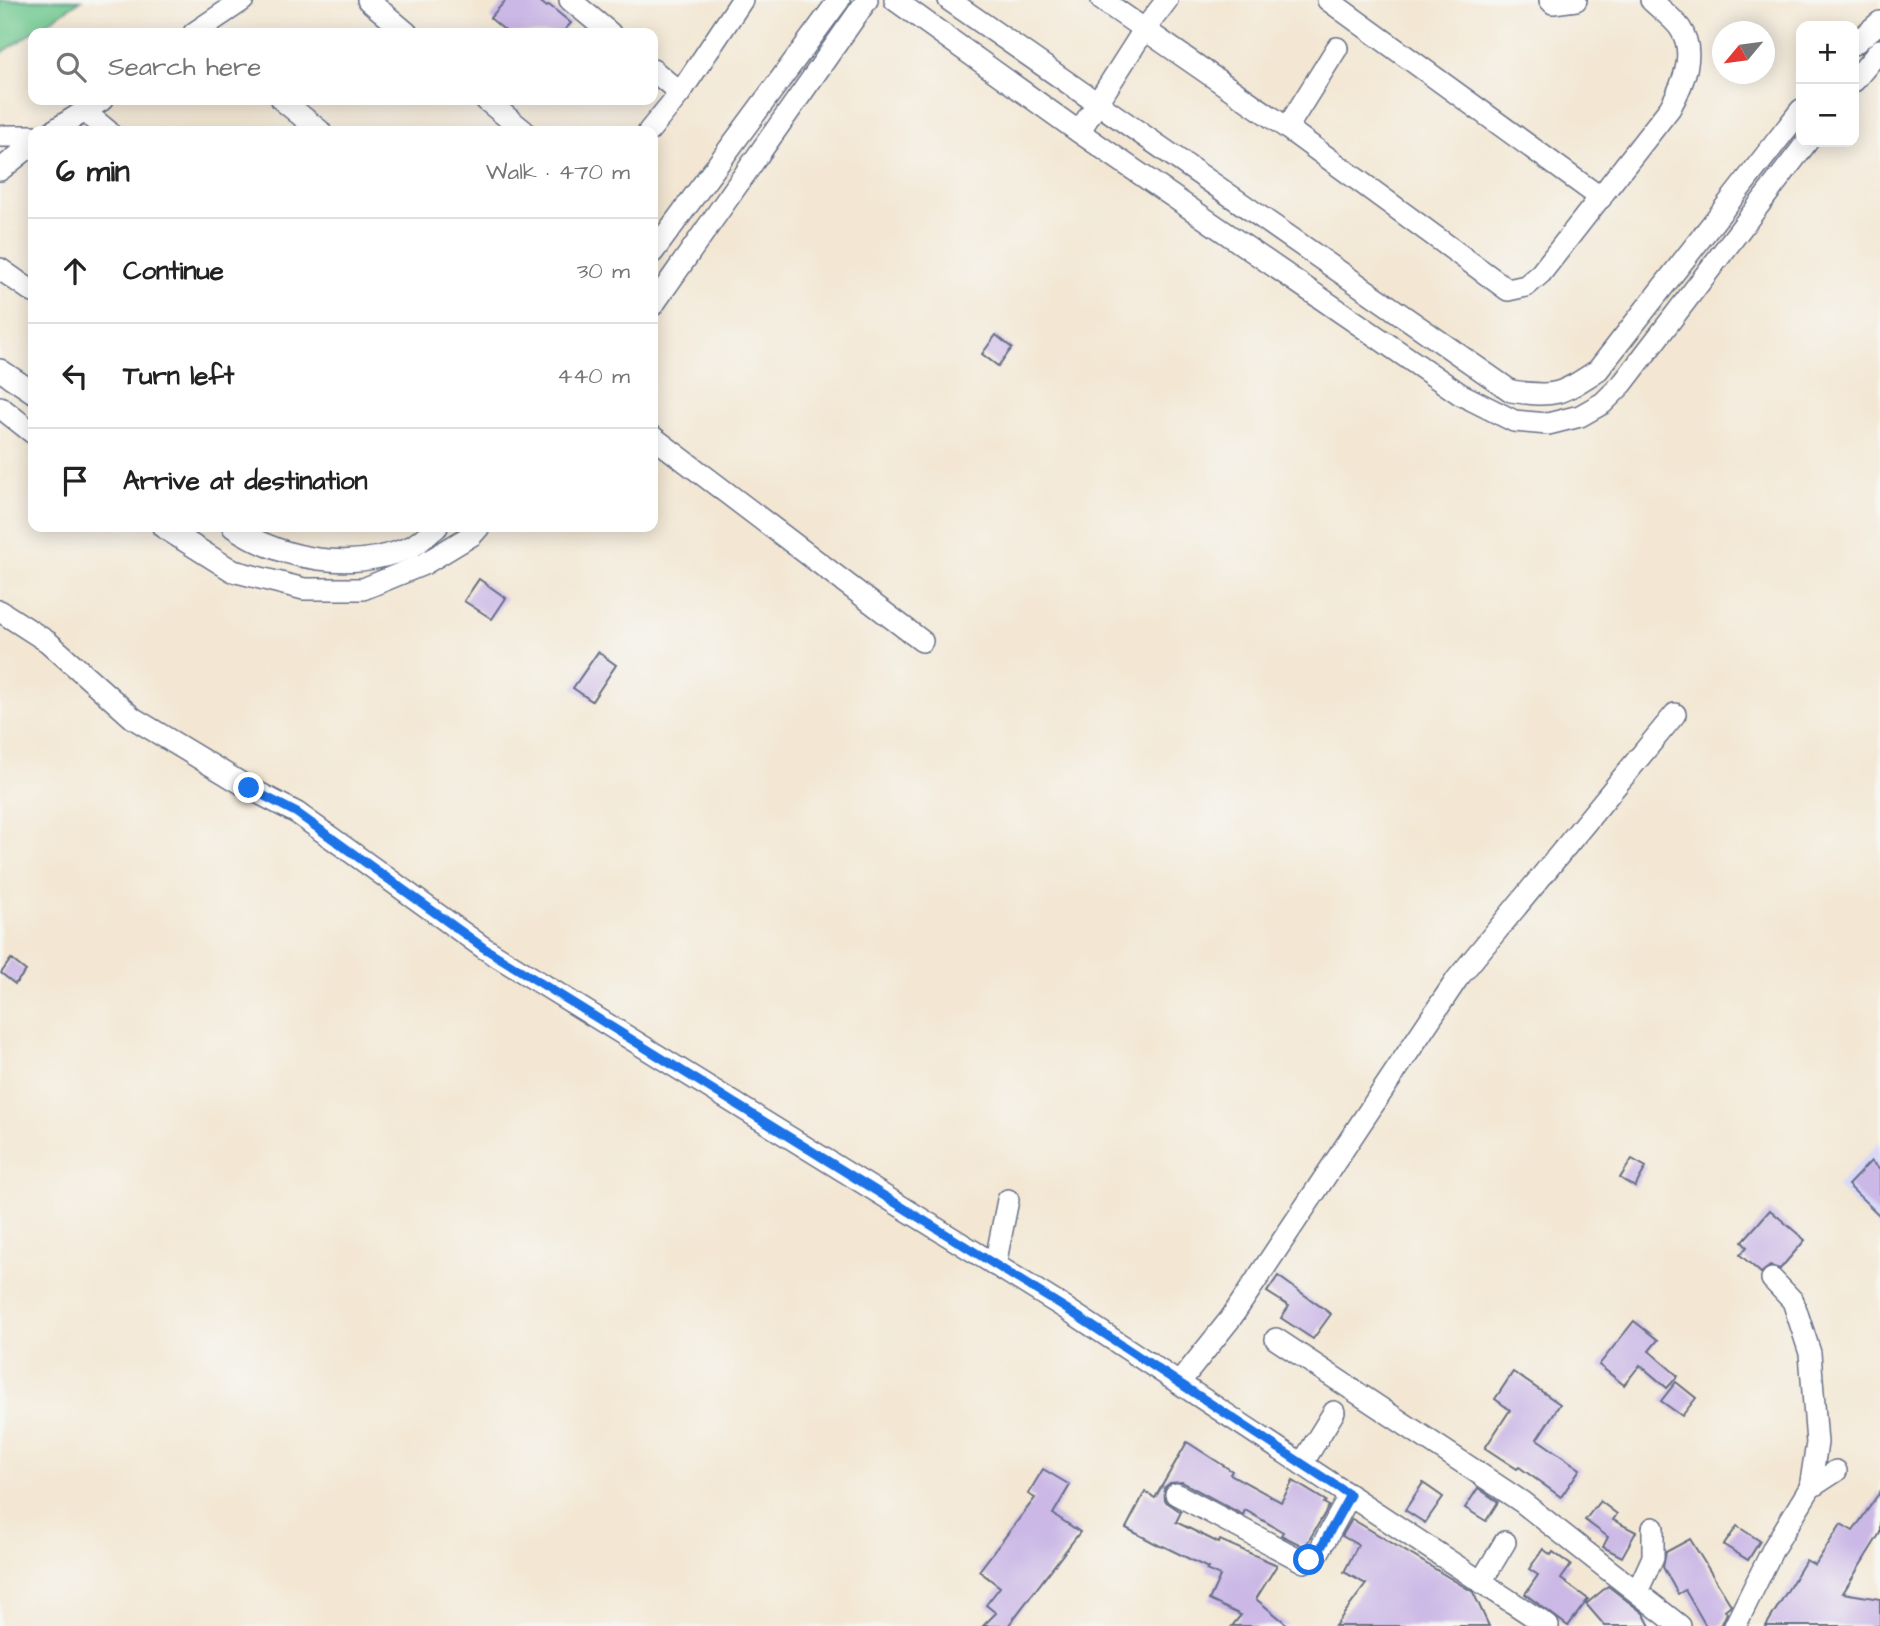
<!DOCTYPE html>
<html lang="en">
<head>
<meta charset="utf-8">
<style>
	:root { --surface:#fff; --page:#f6f6f6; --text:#222; --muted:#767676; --line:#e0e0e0 }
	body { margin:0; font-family:"Architects Daughter",sans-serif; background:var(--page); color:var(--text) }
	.controls { position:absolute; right:21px; top:21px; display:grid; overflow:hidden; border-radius:14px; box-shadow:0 4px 18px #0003 }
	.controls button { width:63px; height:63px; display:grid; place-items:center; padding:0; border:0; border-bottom:2px solid var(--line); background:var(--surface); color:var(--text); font:35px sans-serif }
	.compass { position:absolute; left:1712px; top:21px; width:63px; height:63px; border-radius:50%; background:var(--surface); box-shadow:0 4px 18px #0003; rotate:241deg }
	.stop { position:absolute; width:21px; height:21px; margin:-16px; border:5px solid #1a73e8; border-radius:50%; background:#fff }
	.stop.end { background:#1a73e8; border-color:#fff; box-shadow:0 2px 7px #0008 }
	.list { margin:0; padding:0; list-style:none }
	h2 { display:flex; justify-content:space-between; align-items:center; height:91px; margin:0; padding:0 28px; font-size:30px }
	h2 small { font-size:23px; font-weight:400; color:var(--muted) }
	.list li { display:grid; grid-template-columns:46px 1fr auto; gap:21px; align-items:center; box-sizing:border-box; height:105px; padding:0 28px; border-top:2px solid var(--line) }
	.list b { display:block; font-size:26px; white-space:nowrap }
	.list em { font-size:23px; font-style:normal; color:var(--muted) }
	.icon { flex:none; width:38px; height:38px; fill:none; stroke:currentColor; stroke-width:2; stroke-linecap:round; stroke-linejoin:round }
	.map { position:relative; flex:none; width:1880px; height:1626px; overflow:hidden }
	.search { position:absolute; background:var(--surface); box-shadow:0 4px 18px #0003; left:28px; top:28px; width:630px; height:77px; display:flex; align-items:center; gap:18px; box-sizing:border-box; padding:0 24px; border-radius:14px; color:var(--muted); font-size:26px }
	.panel { position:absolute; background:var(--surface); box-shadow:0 4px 18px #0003; left:28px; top:126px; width:630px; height:406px; border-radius:14px }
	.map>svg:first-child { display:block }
</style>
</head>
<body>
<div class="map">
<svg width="1880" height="1626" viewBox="0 0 1880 1626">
	<rect width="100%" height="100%" fill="#f6f6f2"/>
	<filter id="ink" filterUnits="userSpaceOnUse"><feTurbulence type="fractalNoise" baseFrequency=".0143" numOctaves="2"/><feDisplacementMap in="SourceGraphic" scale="14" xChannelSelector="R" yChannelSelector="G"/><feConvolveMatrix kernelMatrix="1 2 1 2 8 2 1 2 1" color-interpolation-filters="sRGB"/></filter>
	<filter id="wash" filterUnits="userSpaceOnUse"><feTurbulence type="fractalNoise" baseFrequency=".00686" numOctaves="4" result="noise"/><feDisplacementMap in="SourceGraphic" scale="28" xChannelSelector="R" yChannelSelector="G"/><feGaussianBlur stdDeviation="1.57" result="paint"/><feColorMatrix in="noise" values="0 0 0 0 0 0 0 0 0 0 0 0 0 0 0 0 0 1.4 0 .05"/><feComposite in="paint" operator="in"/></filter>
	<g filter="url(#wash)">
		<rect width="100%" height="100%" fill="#f3e7d3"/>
		<!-- built -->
		<polygon fill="#d7d7f8" points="1880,1142 1880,1229 1836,1186"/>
		<!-- green -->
		<polygon fill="#6ec88f" stroke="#447c76" stroke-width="2" points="0,0 81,0 0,54"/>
		<g id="blocks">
			<!-- building -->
			<g fill="#cbb8e6">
				<polygon points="506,0 538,0 547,7 549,5 571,23 562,33 508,33 490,18"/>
				<polygon points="996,335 1012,348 998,366 982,354"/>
				<polygon points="479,579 506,598 492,619 464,601"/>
				<polygon points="598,652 616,665 592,701 573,688"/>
				<polygon points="11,959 26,971 15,984 1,973"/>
				<polygon points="1632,1159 1646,1167 1635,1187 1620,1178"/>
				<polygon points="1871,1161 1880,1170 1880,1216 1848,1185"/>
				<polygon points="1770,1210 1805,1240 1780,1269 1770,1266 1761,1273 1740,1255 1747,1247 1742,1242"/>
				<polygon points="1278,1276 1331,1314 1313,1339 1281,1318 1289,1306 1267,1292"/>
				<polygon points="1634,1321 1658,1340 1649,1351 1678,1376 1667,1388 1640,1365 1624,1385 1599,1365"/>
				<polygon points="1513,1372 1560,1404 1537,1439 1580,1469 1561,1497 1519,1467 1517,1469 1485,1448 1510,1410 1495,1399"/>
				<polygon points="1676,1382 1696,1398 1682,1416 1661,1401"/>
				<polygon points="1187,1442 1232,1471 1230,1474 1281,1502 1293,1481 1326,1501 1324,1503 1329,1506 1305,1547 1281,1535 1283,1532 1245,1510 1243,1515 1182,1482 1170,1483 1164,1488 1165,1501 1181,1512 1176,1522 1219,1543 1220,1540 1277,1565 1256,1599 1289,1626 1232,1626 1241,1615 1209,1600 1220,1576 1206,1570 1208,1568 1163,1546 1162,1547 1126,1528 1145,1492 1155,1498"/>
				<polygon points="1043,1469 1070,1485 1053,1514 1080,1532 1008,1626 983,1626 996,1613 986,1605 1000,1587 979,1571 1035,1498 1028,1494"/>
				<polygon points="1423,1483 1443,1497 1425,1523 1405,1510"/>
				<polygon points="1478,1488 1498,1502 1486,1521 1465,1508"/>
				<polygon points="1880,1492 1880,1533 1843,1593 1880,1599 1880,1626 1766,1626 1806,1560 1815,1565 1841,1524 1853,1531"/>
				<polygon points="1600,1501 1617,1514 1613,1520 1636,1532 1622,1557 1603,1547 1608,1537 1585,1520"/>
				<polygon points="1352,1519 1473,1592 1489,1626 1335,1626 1366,1584 1344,1572 1358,1545 1342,1536"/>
				<polygon points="1737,1526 1760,1541 1748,1560 1724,1545"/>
				<polygon points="1690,1539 1731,1605 1725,1610 1727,1613 1722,1624 1718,1626 1706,1626 1685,1590 1678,1594 1663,1567 1666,1552"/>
				<polygon points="1543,1549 1551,1555 1553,1552 1571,1565 1561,1579 1588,1599 1568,1626 1525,1594 1538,1575 1529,1569"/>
				<polygon points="1608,1586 1643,1613 1650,1626 1605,1626 1586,1604"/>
			</g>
		</g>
	</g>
	<g filter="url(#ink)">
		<use href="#blocks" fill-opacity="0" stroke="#676f87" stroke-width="2"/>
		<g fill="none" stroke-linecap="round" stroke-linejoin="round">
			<!-- minor casing -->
			<g stroke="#676f87" stroke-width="24">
				<g id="minor">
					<polyline points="368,0 407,33"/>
					<polyline points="570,0 610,33"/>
					<polyline points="895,0 1079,132 1460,394 1514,421 1548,424 1580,416 1603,403 1623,383 1807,142"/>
					<path d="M949,0l562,391c45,7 50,3 87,-21l203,-260"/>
					<path d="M1102,0l185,128 221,162 18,-4 15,-13 129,-165c13,-24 27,-55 10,-80 -7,-10 -20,-19 -29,-28"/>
					<polyline points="1328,0 1601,198"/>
					<polyline points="1550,0 1553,3 1576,0"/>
					<polyline points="194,33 243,0"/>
					<polyline points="1854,44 1880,22"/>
					<polyline points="653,70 680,93"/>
					<polyline points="1854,81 1880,50"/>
					<polyline points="282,100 320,131"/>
					<polyline points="486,100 524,131"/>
					<polyline points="85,112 108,131"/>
					<polyline points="1287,128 1337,48"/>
					<polyline points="53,131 102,100"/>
					<polyline points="649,131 680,93 742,0"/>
					<polyline points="1079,132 1144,30 1167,0"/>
					<polyline points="0,136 33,136"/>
					<polyline points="0,170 33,144"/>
					<polyline points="653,252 839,0"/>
					<polyline points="0,269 33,292"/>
					<polyline points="653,305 867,0"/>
					<polyline points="0,370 33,392"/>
					<polyline points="0,407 33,433"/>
					<polyline points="653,437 922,641"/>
					<polyline points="163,527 233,571 304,589 363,589 424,564 472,535 479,527"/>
					<path d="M233,527c51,34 120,45 178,20 9,-5 18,-14 26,-20"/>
					<polyline points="0,611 48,642 133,718 249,788 297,813 484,948 1065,1308 1548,1626"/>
					<polyline points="995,1265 1008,1200"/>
					<polyline points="1772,1279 1793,1301 1810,1353 1817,1443 1810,1488"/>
					<polyline points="1276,1339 1522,1502 1680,1626"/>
					<polyline points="1179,1383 1231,1318 1457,979 1675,714"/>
					<polyline points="1302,1464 1334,1412"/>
					<polyline points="1176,1494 1304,1562 1313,1558 1318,1553 1350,1495"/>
					<polyline points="1481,1582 1505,1542"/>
					<polyline points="1637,1592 1653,1557 1653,1528"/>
					<polyline points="1735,1626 1774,1547 1810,1488 1836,1471"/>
				</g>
			</g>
			<!-- minor -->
			<use href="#minor" stroke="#fff" stroke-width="21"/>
		</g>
	</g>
	<g fill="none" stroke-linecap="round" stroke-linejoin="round" filter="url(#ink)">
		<!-- route -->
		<polyline stroke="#1a73e8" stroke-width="9" points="249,788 297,813 484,948 1065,1308 1350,1495 1318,1553 1309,1560"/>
	</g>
</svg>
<div class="controls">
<button>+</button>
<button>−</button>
</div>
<svg class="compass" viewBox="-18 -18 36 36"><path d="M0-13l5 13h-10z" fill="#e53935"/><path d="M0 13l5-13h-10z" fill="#767676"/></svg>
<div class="stop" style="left:1309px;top:1560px"></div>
<div class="stop end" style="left:249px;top:788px"></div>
<div class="search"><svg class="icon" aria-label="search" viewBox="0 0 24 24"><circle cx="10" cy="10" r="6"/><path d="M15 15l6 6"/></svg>Search here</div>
<section class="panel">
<h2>6 min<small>Walk · 470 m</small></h2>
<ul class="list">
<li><svg class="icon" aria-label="ahead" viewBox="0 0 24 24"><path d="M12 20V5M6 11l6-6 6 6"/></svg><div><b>Continue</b></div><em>30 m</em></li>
<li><svg class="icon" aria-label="left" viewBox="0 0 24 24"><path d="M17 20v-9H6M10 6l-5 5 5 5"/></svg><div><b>Turn left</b></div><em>440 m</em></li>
<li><svg class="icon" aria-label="arrive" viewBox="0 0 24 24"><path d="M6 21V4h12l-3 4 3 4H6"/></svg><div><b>Arrive at destination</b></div></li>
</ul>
</section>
</div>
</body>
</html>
